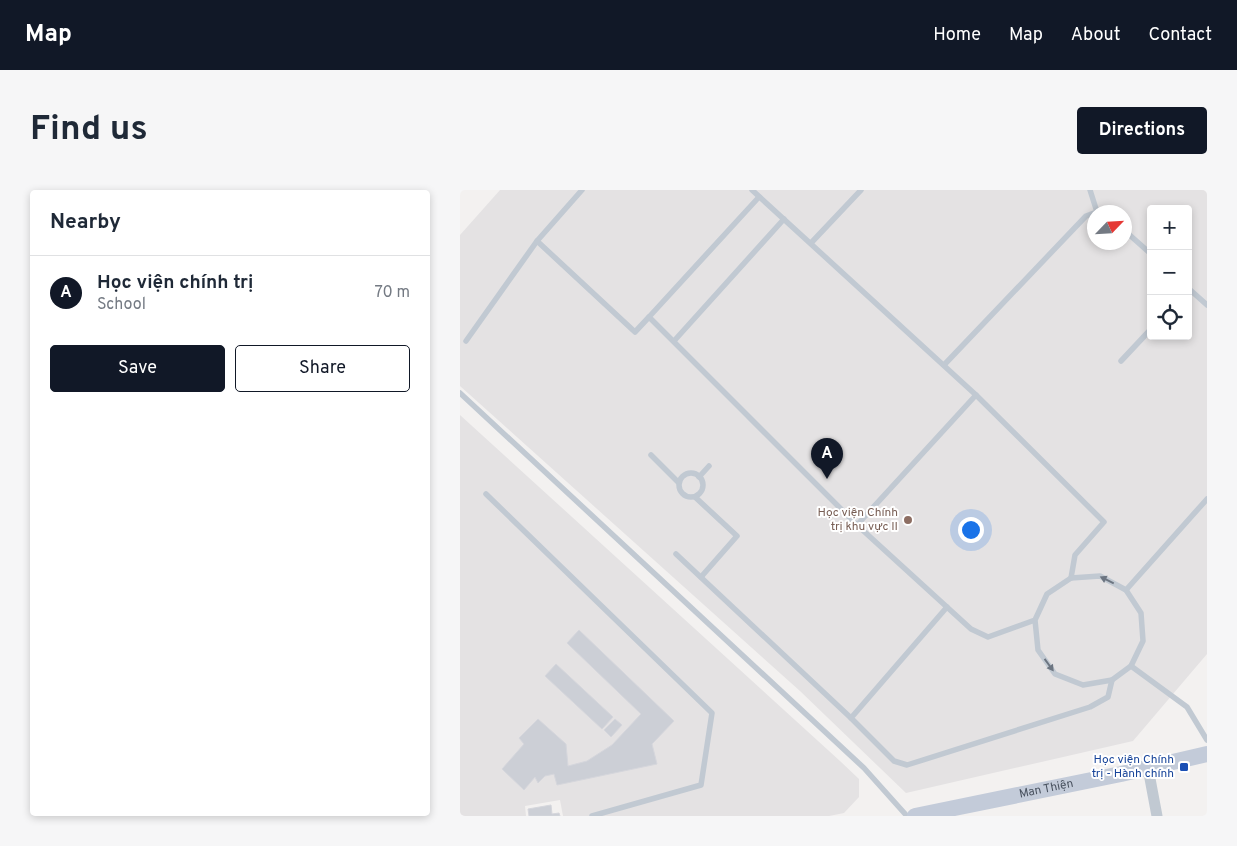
<!DOCTYPE html>
<html lang="en">
<head>
<meta charset="utf-8">
<style>
	:root { --surface:#fff; --page:#f6f6f7; --text:#1f2937; --muted:#747a83; --line:#e0e1e3; --accent:#111827 }
	body { margin:0; font-family:Overpass,sans-serif; background:var(--page); color:var(--text) }
	.controls { position:absolute; right:15px; top:15px; display:grid; overflow:hidden; border-radius:5px; box-shadow:0 2px 8px #0003 }
	.controls button { width:45px; height:45px; display:grid; place-items:center; padding:0; border:0; border-bottom:1px solid var(--line); background:var(--surface); color:var(--text); font:25px sans-serif }
	.compass { position:absolute; left:627px; top:15px; width:45px; height:45px; border-radius:50%; background:var(--surface); box-shadow:0 2px 8px #0003; rotate:65deg }
	.you { position:absolute; left:510px; top:339px; width:18px; height:18px; margin:-12px; border:4px solid #fff; border-radius:50%; background:#1a73e8; box-shadow:0 0 0 8px #1a73e833 }
	.badge { display:grid; place-items:center; width:32px; height:32px; border-radius:50%; background:var(--accent); color:#fff; font-size:16px; font-weight:700 }
	.pin { position:absolute; translate:-50% -41px; filter:drop-shadow(0 1px 2px #0008) }
	.pin::after { content:''; position:absolute; top:26px; width:18px; height:15px; background:inherit; clip-path:polygon(0 0,100% 0,50% 100%) }
	.list { margin:0; padding:0; list-style:none }
	h2 { display:flex; justify-content:space-between; align-items:center; height:65px; margin:0; padding:0 20px; font-size:21px }
	h2 small { font-size:16px; font-weight:400; color:var(--muted) }
	.list li { display:grid; grid-template-columns:32px 1fr auto; gap:15px; align-items:center; box-sizing:border-box; height:75px; padding:0 20px; border-top:1px solid var(--line) }
	.list b { display:block; font-size:19px; white-space:nowrap }
	.list p { margin:0; font-size:16px; white-space:nowrap; color:var(--muted) }
	.list em { font-size:16px; font-style:normal; color:var(--muted) }
	.actions { display:flex; gap:10px; padding:15px 20px }
	.actions a { flex:1; padding:11px 0; border:1px solid var(--accent); border-radius:5px; text-align:center; font-size:18px; color:var(--accent) }
	.actions .main { background:var(--accent); color:#fff }
	.icon { flex:none; width:28px; height:28px; fill:none; stroke:currentColor; stroke-width:2; stroke-linecap:round; stroke-linejoin:round }
	.map { position:relative; flex:none; width:747px; height:626px; overflow:hidden; border-radius:5px }
	header { display:flex; align-items:center; gap:30px; box-sizing:border-box; height:70px; padding:0 25px; background:var(--accent); color:#fff }
	header strong { font-size:24px }
	nav { display:flex; gap:28px; margin-inline-start:auto; font-size:18px }
	.intro { display:flex; align-items:center; justify-content:space-between; box-sizing:border-box; height:120px; padding:0 30px }
	h1 { margin:0; font-size:35px }
	.button { padding:12px 22px; border-radius:5px; background:var(--accent); color:#fff; font-size:18px; font-weight:700 }
	main { display:flex; gap:30px; padding:0 30px }
	aside { flex:1; background:var(--surface); border-radius:5px; box-shadow:0 2px 8px #0003 }
	.map>svg:first-child { display:block }
</style>
</head>
<body>
<header>
<strong>Map</strong>
<nav><a>Home</a><a>Map</a><a>About</a><a>Contact</a></nav>
</header>
<div class="intro"><h1>Find us</h1><a class="button">Directions</a></div>
<main>
<aside>
<h2>Nearby<small></small></h2>
<ul class="list">
<li><span class="badge">A</span><div><b>Học viện chính trị</b><p>School</p></div><em>70 m</em></li>
</ul>
<div class="actions"><a class="main">Save</a><a>Share</a></div>
</aside>
<div class="map">
<svg width="747" height="626" viewBox="0 0 747 626">
	<rect width="100%" height="100%" fill="#f3f1f0"/>
	<!-- education -->
	<g fill="#e4e2e3" fill-rule="evenodd">
		<path d="M40,0h707v464l-74,87 -227,52 -106,-102 -340,-305v-151zM691,19h37v127h-37zM634,22h30v30h-30z"/>
		<polygon points="0,225 380,571 399,589 399,607 384,623 369,626 103,626 100,610 65,616 66,626 0,626"/>
	</g>
	<!-- building -->
	<g fill="#cccfd6" stroke="#d5d6dc">
		<polygon points="119,440 214,531 192,554 197,574 97,595 94,584 85,586 78,593 75,587 64,600 42,579 64,554 59,548 78,529 106,554 108,576 127,571 152,555 181,524 107,453"/>
		<polygon points="96,474 153,527 142,539 85,486"/>
		<polygon points="155,529 162,535 151,547 144,540"/>
		<polygon points="91,615 92,624 99,623 100,626 69,626 68,619"/>
	</g>
	<g fill="none" stroke-linecap="round" stroke-linejoin="round">
		<!-- lane -->
		<g stroke="#c1c9d2" stroke-width="5.5">
			<polyline points="292,0 516,205 644,332 615,365 611,388"/>
			<polyline points="630,0 637,22"/>
			<polyline points="299,7 189,127 397,335 511,439 528,447 575,430 587,404 611,388 640,386 666,400 681,423 683,451 671,476 652,490 623,495 595,484 578,460 575,430"/>
			<polyline points="664,40 691,64"/>
			<polyline points="77,51 175,142 189,127"/>
			<polyline points="351,53 401,0"/>
			<polyline points="728,98 747,115"/>
			<polyline points="6,151 77,51 122,0"/>
			<polyline points="214,151 324,29"/>
			<polyline points="661,171 691,139"/>
			<polyline points="484,175 626,26 634,23"/>
			<polyline points="0,203 404,578 447,626"/>
			<polyline points="191,265 218,292"/>
			<circle cx="231" cy="295" r="12"/>
			<polyline points="239,287 249,276"/>
			<polyline points="26,304 252,523 241,595 132,626"/>
			<polyline points="235,307 277,346 241,387"/>
			<polyline points="397,335 516,205"/>
			<polyline points="216,364 391,528"/>
			<polyline points="666,400 747,309"/>
			<polyline points="487,417 391,528 434,571 447,575 630,517 648,507 652,490"/>
			<polyline points="671,476 727,517 747,550"/>
		</g>
		<!-- street -->
		<polyline stroke="#c1c9d2" stroke-width="11" points="688,578 697,626"/>
		<!-- secondary -->
		<path stroke="#c3cbd9" stroke-width="16" id="s1" d="M455,626l206,-42 86,-20"/>
	</g>
	<!-- one-way arrows -->
	<defs><path id="oneway-solid" d="M-6-.8H1V-3.2L6.5 0L1 3.2V.8H-6Z" transform="scale(1.25)"/></defs>
	<g fill="#6c7581">
		<use href="#oneway-solid" transform="translate(647 390) rotate(-154)"/>
		<use href="#oneway-solid" transform="translate(589 475) rotate(54)"/>
	</g>
	<!-- markers -->
	<circle fill="#8d6e63" stroke="#fff" stroke-width="2" cx="448" cy="330" r="5"/>
	<rect fill="#1a4fb4" stroke="#fff" stroke-width="2" x="719" y="572" width="10" height="10" rx="2.5"/>
	<g text-anchor="middle" dominant-baseline="central" stroke-width="4" stroke-linejoin="round" paint-order="stroke">
		<!-- education labels -->
		<g font-size="12" fill="#785e54" stroke="#fff" text-anchor="end">
			<text x="438" y="323">Học viện Chính<tspan x="438" dy="14">trị khu vực II</tspan></text>
		</g>
		<!-- transit labels -->
		<g font-size="12" fill="#164399" stroke="#fff" text-anchor="end">
			<text x="714" y="570">Học viện Chính<tspan x="714" dy="14">trị - Hành chính</tspan></text>
		</g>
		<!-- street labels -->
		<g font-size="12" fill="#48515e" stroke="#fff">
			<text stroke="none"><textPath href="#s1" startOffset="134">Man Thiện</textPath></text>
		</g>
	</g>
</svg>
<div class="controls">
<button>+</button>
<button>−</button>
<button><svg class="icon" aria-label="locate" viewBox="0 0 24 24"><circle cx="12" cy="12" r="6"/><path d="M12 2v4M12 18v4M2 12h4M18 12h4"/></svg></button>
</div>
<svg class="compass" viewBox="-18 -18 36 36"><path d="M0-13l5 13h-10z" fill="#e53935"/><path d="M0 13l5-13h-10z" fill="#747a83"/></svg>
<div class="you"></div>
<div class="pin badge" style="left:367px;top:289px">A</div>
</div>
</main>
</body>
</html>
